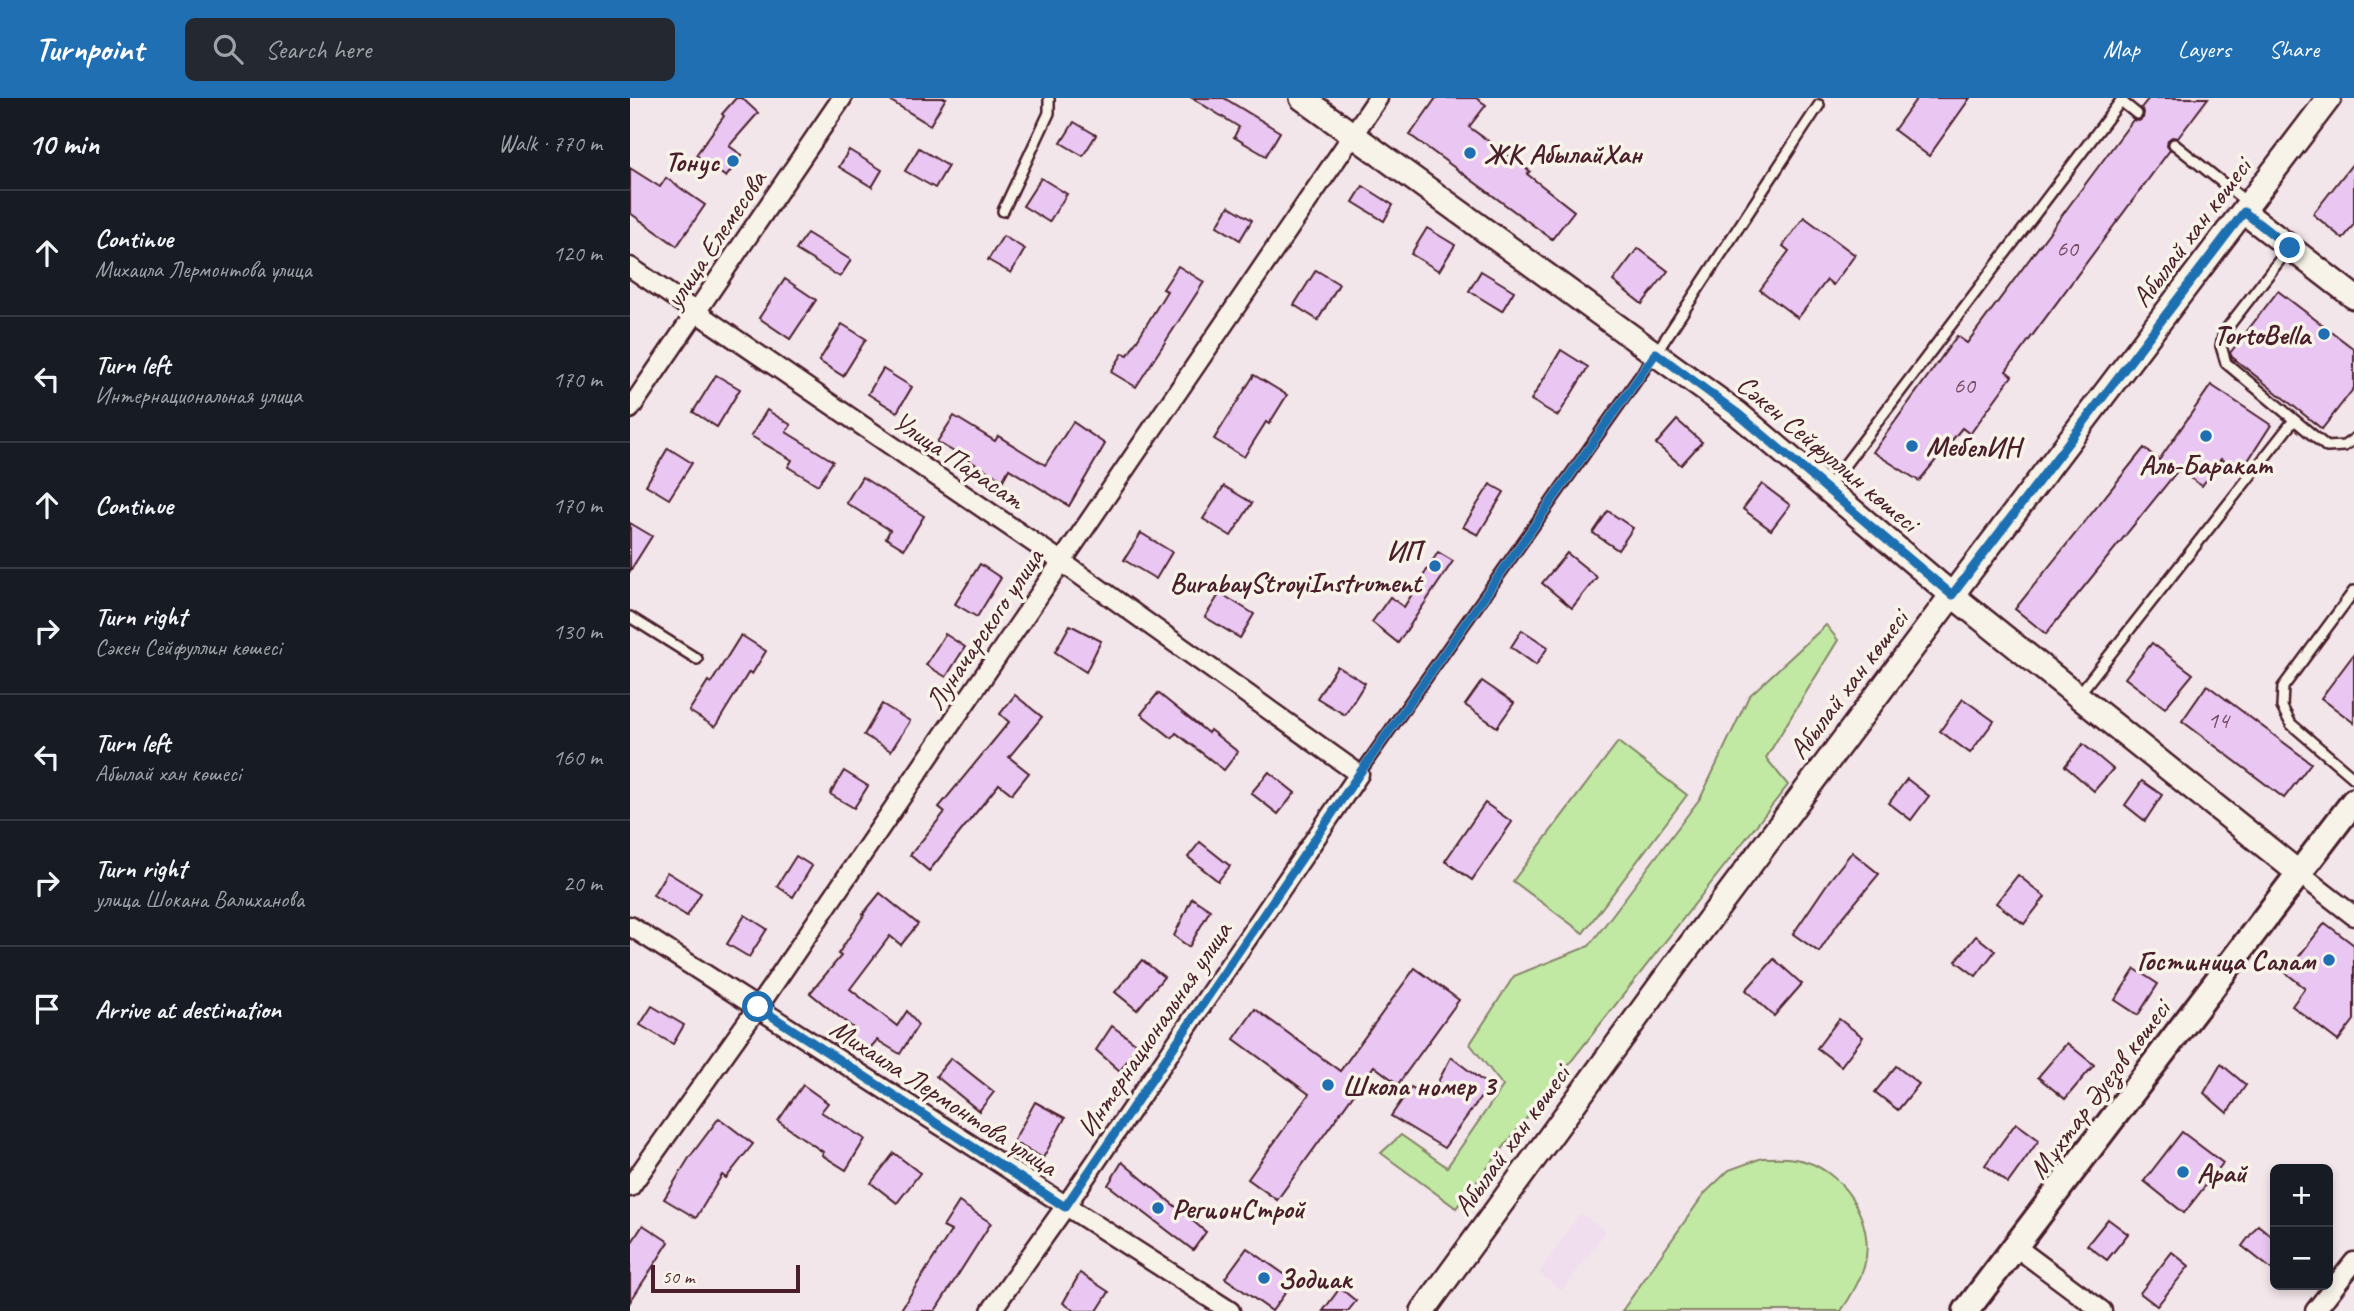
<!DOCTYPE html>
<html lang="en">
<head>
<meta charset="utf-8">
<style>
	:root { --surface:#171b24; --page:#242831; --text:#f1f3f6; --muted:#9ea1a6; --line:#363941; --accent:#1f6fb2 }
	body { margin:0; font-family:Caveat,sans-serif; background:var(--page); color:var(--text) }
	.controls { position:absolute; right:21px; bottom:21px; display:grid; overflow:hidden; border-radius:10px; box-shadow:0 4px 10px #0003 }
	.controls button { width:63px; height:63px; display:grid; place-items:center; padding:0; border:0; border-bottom:2px solid var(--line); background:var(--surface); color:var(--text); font:35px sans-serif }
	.scale { position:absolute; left:21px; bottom:18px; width:149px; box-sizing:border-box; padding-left:7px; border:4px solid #4a1f2b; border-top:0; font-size:19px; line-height:24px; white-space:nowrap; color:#4a1f2b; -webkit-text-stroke:5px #f7f3e8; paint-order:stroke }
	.stop { position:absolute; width:21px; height:21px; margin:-16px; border:5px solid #1f6fb2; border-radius:50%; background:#fff }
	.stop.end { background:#1f6fb2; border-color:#fff; box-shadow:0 2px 7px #0008 }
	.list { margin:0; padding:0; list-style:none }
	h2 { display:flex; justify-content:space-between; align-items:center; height:91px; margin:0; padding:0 28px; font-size:30px }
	h2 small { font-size:23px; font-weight:400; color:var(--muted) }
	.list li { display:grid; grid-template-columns:46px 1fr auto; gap:21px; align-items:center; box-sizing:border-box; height:126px; padding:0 28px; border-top:2px solid var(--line) }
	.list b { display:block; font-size:26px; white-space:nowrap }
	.list p { margin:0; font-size:23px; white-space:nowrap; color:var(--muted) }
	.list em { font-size:23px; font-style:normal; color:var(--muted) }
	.icon { flex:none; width:38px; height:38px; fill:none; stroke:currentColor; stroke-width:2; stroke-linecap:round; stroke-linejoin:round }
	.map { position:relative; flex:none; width:1724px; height:1213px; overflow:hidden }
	header { display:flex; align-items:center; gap:42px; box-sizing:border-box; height:98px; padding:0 35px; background:var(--accent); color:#fff }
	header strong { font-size:33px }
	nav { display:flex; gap:38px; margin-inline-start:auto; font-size:24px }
	.search { width:490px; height:63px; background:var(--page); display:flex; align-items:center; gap:18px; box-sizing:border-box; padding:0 24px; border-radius:10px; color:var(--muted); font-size:26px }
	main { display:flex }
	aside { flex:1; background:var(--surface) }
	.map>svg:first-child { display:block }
</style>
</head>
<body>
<header>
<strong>Turnpoint</strong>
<div class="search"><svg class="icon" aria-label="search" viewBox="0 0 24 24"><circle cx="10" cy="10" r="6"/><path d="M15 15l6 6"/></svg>Search here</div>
<nav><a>Map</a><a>Layers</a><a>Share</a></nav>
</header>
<main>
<aside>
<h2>10 min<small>Walk · 770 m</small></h2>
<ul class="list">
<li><svg class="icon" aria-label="ahead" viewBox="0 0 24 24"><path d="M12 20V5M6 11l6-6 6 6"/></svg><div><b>Continue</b><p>Михаила Лермонтова улица</p></div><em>120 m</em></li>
<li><svg class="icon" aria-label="left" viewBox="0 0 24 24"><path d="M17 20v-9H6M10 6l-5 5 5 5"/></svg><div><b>Turn left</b><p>Интернациональная улица</p></div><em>170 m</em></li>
<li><svg class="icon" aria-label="ahead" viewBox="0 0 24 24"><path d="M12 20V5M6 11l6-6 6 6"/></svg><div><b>Continue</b></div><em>170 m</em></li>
<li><svg class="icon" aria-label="right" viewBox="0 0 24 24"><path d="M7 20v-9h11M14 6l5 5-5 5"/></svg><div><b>Turn right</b><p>Сәкен Сейфуллин көшесі</p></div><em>130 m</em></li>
<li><svg class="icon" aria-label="left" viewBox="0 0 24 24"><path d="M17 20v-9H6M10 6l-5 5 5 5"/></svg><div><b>Turn left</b><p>Абылай хан көшесі</p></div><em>160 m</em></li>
<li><svg class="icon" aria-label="right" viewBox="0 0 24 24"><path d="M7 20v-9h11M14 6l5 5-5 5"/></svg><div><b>Turn right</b><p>улица Шокана Валиханова</p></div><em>20 m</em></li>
<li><svg class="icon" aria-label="arrive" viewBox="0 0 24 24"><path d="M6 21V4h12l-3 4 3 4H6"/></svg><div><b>Arrive at destination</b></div></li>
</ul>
</aside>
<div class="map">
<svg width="1724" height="1213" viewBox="0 0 1724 1213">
	<rect width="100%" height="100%" fill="#f3e6eb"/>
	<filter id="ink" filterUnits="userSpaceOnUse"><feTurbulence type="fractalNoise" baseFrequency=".0143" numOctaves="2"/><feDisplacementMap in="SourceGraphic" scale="14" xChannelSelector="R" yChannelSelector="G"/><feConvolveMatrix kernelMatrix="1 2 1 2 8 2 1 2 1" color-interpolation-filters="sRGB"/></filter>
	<g filter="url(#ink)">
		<!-- built -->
		<polygon fill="#f0dded" points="950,1115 976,1133 932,1193 909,1175"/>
		<!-- green -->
		<g fill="#c1e9a4" stroke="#868468" stroke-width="2">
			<polygon points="1196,527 1208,542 1136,660 1158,687 826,1110 751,1055 771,1037 817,1069 873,988 840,946 884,878 959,848 1071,699 1119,598"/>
			<polygon points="988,644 1057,697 953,835 883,783"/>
			<path d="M1132,1060c11,0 23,-1 33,1 47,7 82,63 69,108 -5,16 -14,31 -23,44h-219l82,-117 25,-24z"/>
		</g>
		<!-- building -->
		<g fill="#eac7f3" stroke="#4a1f2b" stroke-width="2">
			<polygon points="106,0 112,0 128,15 99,48 112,57 96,79 66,57 94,18 92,16"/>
			<polygon points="256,0 316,0 300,27"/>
			<polygon points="562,0 594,0 650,34 636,58 604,39 609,29"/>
			<polygon points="806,0 846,0 856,7 839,29 900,73 897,76 944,113 922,141 780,37"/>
			<polygon points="1287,0 1340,0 1299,58 1264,32"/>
			<polygon points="1519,0 1578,0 1548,40 1542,39 1538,42 1537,48 1540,52 1376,273 1382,278 1340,336 1332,330 1289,383 1243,354 1327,238 1337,245 1503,22 1509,23 1513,20 1514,14 1511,10"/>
			<polygon points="444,24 466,37 453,58 431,45"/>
			<polygon points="289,50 318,68 305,90 275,73"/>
			<polygon points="219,52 252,72 242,89 209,69"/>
			<polygon points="1724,64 1724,126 1713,141 1683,116"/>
			<polygon points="0,70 30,89 36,80 75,107 47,148 0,115"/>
			<polygon points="411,80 437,96 419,124 393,108"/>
			<polygon points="733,88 763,107 754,123 723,104"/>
			<polygon points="599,108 622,122 610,142 587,128"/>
			<polygon points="1174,119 1225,157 1203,187 1197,182 1168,220 1130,192 1159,153 1153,148"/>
			<polygon points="797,130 825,147 809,173 781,156"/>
			<polygon points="177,135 221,162 210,179 166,152"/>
			<polygon points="373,138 395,151 381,175 358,162"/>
			<polygon points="1008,150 1038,173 1012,206 983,183"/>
			<polygon points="548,168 574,184 506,289 481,274 493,255 498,257 537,193 533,191"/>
			<polygon points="686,172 709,186 688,222 664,207"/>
			<polygon points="851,173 884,193 872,213 839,193"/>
			<polygon points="155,181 186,202 160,241 129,220"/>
			<polygon points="1648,193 1724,251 1724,290 1692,331 1602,259 1600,255"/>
			<polygon points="212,226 236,241 213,278 189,263"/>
			<polygon points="931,252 958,269 928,318 901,302"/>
			<polygon points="253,271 282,289 267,314 238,296"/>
			<polygon points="86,277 110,291 87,329 63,314"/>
			<polygon points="624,277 657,297 639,326 636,324 614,359 584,341"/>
			<polygon points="1581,287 1641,327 1610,375 1591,361 1572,388 1548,372 1416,536 1385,511 1514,350 1529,362"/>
			<polygon points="137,312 161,327 156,334 203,363 188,387 158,369 162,362 121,338"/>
			<polygon points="324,318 365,343 368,338 415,367 443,324 475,346 439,408 379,371 373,382 307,344"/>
			<polygon points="1047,322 1072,344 1051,367 1026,346"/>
			<polygon points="38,350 62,365 39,401 16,387"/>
			<polygon points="232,379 294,418 274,451 256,440 260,432 216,405"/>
			<polygon points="860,386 874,394 848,437 833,429"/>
			<polygon points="1132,386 1160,407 1141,432 1113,411"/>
			<polygon points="594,388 622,405 601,438 573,421"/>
			<polygon points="978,413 1003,430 988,452 963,435"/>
			<polygon points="0,425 22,438 0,473"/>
			<polygon points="511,435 542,454 526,481 494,462"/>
			<polygon points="808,454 823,463 768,545 742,524 760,499 774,509"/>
			<polygon points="937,455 967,479 942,510 912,485"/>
			<polygon points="350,466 371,480 347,519 325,506"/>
			<polygon points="590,495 624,516 610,540 575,519"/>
			<polygon points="440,527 471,543 456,574 425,554"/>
			<polygon points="892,532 918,549 906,567 881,549"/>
			<polygon points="315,536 335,549 316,579 296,567"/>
			<polygon points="111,537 136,553 122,576 119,574 85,629 59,613 78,583 81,585"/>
			<polygon points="1522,545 1563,576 1535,610 1495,580"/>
			<polygon points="1724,556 1724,625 1691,600"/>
			<polygon points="707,568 735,585 715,617 687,600"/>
			<polygon points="852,583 884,605 867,629 835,607"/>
			<polygon points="1577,587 1681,665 1654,700 1552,623"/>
			<polygon points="528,595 578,635 580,632 608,654 594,672 546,635 542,640 511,616"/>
			<polygon points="385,597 412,619 379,659 399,675 382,696 369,686 299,773 280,757 315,714 309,709 379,624 370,616"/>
			<polygon points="1333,601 1364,623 1340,655 1310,633"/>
			<polygon points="252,606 280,623 261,653 234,637"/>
			<polygon points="1453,646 1483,671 1464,693 1435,668"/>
			<polygon points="214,673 238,688 224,710 200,696"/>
			<polygon points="639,674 665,695 648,716 621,695"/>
			<polygon points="1277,681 1299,698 1281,722 1259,705"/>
			<polygon points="1512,683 1532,697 1515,723 1495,707"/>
			<polygon points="855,705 882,724 842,782 815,763"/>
			<polygon points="570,744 600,768 588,783 558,759"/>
			<polygon points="1222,754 1249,776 1208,825 1189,854 1163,836 1199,783"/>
			<polygon points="166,758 182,768 163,799 147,788"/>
			<polygon points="37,774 71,795 57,818 23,797"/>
			<polygon points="1388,777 1415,799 1394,826 1366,805"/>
			<polygon points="250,795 288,826 271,847 260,838 220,891 267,928 277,913 288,927 270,956 247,942 235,956 215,940 223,930 180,895 211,858 208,856 234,817 233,816"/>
			<polygon points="562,800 580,812 559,849 544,838"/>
			<polygon points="115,817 137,831 119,859 97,846"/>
			<polygon points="1695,825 1724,847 1724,922 1708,943 1662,908 1675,890 1656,875"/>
			<polygon points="1346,838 1365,853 1346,878 1326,863"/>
			<polygon points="1144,861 1172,886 1144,918 1116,892"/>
			<polygon points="512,862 534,879 507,912 485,894"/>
			<polygon points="785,870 829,902 768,986 744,968 647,1102 618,1081 679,996 604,941 625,911 710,973"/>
			<polygon points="1505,871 1528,886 1508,917 1485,902"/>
			<polygon points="22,908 54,927 43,946 10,927"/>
			<polygon points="1209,921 1233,939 1211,968 1187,950"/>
			<polygon points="482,928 508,947 490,973 466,952"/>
			<polygon points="1437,945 1464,967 1435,1001 1408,979"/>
			<polygon points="821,959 859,988 814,1050 761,1018 781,989 800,999"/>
			<polygon points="321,960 364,994 349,1013 306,978"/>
			<polygon points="1591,966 1616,987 1597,1015 1574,995"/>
			<polygon points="1266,968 1289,986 1268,1012 1245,994"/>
			<polygon points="173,987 198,1005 191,1014 235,1041 216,1072 192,1057 193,1054 148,1023"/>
			<polygon points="405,1004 435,1020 413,1060 383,1044"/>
			<polygon points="89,1020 123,1046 96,1080 92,1077 66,1120 34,1101 59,1060"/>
			<polygon points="1386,1025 1409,1042 1378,1085 1355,1067"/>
			<polygon points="1552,1034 1593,1065 1554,1115 1514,1083"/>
			<polygon points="264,1055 290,1075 267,1105 241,1085"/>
			<polygon points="492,1064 576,1134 563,1152 478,1087"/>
			<polygon points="329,1104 361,1125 305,1213 270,1213 321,1133 313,1129"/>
			<polygon points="1478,1121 1498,1136 1477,1162 1457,1147"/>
			<polygon points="13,1127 39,1144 0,1204 0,1147"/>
			<polygon points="1628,1127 1645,1141 1645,1174 1612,1148"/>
			<polygon points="617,1150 664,1183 642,1213 595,1180"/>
			<polygon points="1542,1154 1559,1168 1527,1208 1510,1195"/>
			<polygon points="450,1175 479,1194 467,1213 445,1213 433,1205"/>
			<polygon points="710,1190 726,1203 718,1213 693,1213"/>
		</g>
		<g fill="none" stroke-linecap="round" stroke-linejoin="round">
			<!-- service casing -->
			<g stroke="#4a1f2b" stroke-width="14">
				<g id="service">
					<polyline points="1491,3 1507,16"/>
					<polyline points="1544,46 1619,106"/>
					<polyline points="373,113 419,15 419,0"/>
					<polyline points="1659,150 1594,234 1591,248 1596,265 1697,349 1714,348 1724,341"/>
					<polyline points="1198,389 1493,0"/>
					<polyline points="1724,493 1653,589 1652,609 1661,626 1724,680"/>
					<polyline points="0,519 67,561"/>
					<polyline points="1449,596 1664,322"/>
					<polyline points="729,676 1026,255 1189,7"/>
				</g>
			</g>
			<!-- minor casing -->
			<g stroke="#4a1f2b" stroke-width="23">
				<g id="minor">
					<polyline points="0,169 432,464 729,676 435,1109 361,1213"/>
					<polyline points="0,311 212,0"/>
					<polyline points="1670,776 1724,818"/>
					<polyline points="0,828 600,1213"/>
					<polyline points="0,1089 128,909 748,0"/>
					<polyline points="1386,1149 1472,1213"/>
					<polyline points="1685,1213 1724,1164"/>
				</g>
			</g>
			<!-- tertiary casing -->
			<g stroke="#4a1f2b" stroke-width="28">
				<g id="tertiary">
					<polyline points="672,0 1107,315 1322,497 1670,776"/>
					<polyline points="1614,114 1724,199"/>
					<polyline points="793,1213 1034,882 1322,497 1699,0"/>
				</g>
			</g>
			<!-- secondary casing -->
			<g stroke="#4a1f2b" stroke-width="30">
				<polyline id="secondary" points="1336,1213 1724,703"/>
			</g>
			<!-- service -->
			<use href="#service" stroke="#f7f3e8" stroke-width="9"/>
			<!-- minor -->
			<use href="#minor" stroke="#f7f3e8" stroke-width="18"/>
			<!-- tertiary -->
			<use href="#tertiary" stroke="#f7f3e8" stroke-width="23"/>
			<!-- secondary -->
			<use href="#secondary" stroke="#f7f3e8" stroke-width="24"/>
		</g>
	</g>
	<g fill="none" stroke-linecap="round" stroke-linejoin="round" filter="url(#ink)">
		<!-- route -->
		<polyline stroke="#1f6fb2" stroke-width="9" points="128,909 435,1109 729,676 1026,255 1107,315 1322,497 1614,114 1660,150"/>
	</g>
	<!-- markers -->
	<g fill="#1f6fb2" stroke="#f7f3e8" stroke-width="2.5">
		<circle cx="840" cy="55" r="7"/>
		<circle cx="103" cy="63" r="7"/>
		<circle cx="1694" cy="236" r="7"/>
		<circle cx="1576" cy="338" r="7"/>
		<circle cx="1282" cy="348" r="7"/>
		<circle cx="805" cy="468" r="7"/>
		<circle cx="1699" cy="862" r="7"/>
		<circle cx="698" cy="987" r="7"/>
		<circle cx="1553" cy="1074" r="7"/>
		<circle cx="528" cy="1110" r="7"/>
		<circle cx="634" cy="1180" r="7"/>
	</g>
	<g text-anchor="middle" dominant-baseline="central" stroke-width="7" stroke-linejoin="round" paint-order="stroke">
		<!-- number labels -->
		<g font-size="24" fill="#72495d">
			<text x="1437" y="150">60</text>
			<text x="1334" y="287">60</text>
			<text x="1588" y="622">14</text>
		</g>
		<!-- poi labels -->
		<g font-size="28" font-weight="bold" fill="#4a1f2b" stroke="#f7f3e8" text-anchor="start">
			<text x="854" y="55">ЖК АбылайХан</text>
			<text x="89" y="63" text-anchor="end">Тонус</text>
			<text x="1680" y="236" text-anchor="end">TortoBella</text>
			<text x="1296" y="348">МебелИН</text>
			<text x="1576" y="366" text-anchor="middle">Аль-Баракат</text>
			<text x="791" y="452" text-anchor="end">ИП<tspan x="791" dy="32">BurabayStroyiInstrument</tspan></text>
			<text x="1685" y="862" text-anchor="end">Гостиница Салам</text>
			<text x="712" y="987">Школа номер 3</text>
			<text x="1567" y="1074">Арай</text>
			<text x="542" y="1110">РегионСтрой</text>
			<text x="648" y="1180">Зодиак</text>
		</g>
		<!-- street labels -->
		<g font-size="28" fill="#4a1f2b" stroke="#f7f3e8">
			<text transform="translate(1561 134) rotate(-53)">Абылай хан көшесі</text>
			<text transform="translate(85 141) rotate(-56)">улица Елемесова</text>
			<text transform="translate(1198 355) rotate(40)">Сәкен Сейфуллин көшесі</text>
			<text transform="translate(329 362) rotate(34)">Улица Парасат</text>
			<text transform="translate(354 531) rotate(-56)">Луначарского улица</text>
			<text transform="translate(1218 586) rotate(-53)">Абылай хан көшесі</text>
			<text transform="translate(524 931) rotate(-56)">Интернациональная улица</text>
			<text transform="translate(1469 991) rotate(-53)">Мұхтар Әуезов көшесі</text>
			<text transform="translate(314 999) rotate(33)">Михаила Лермонтова улица</text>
			<text transform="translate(881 1042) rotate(-54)">Абылай хан көшесі</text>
		</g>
	</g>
</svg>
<div class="controls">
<button>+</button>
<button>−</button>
</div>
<div class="scale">50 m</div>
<div class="stop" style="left:128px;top:909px"></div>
<div class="stop end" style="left:1660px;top:150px"></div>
</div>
</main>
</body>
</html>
